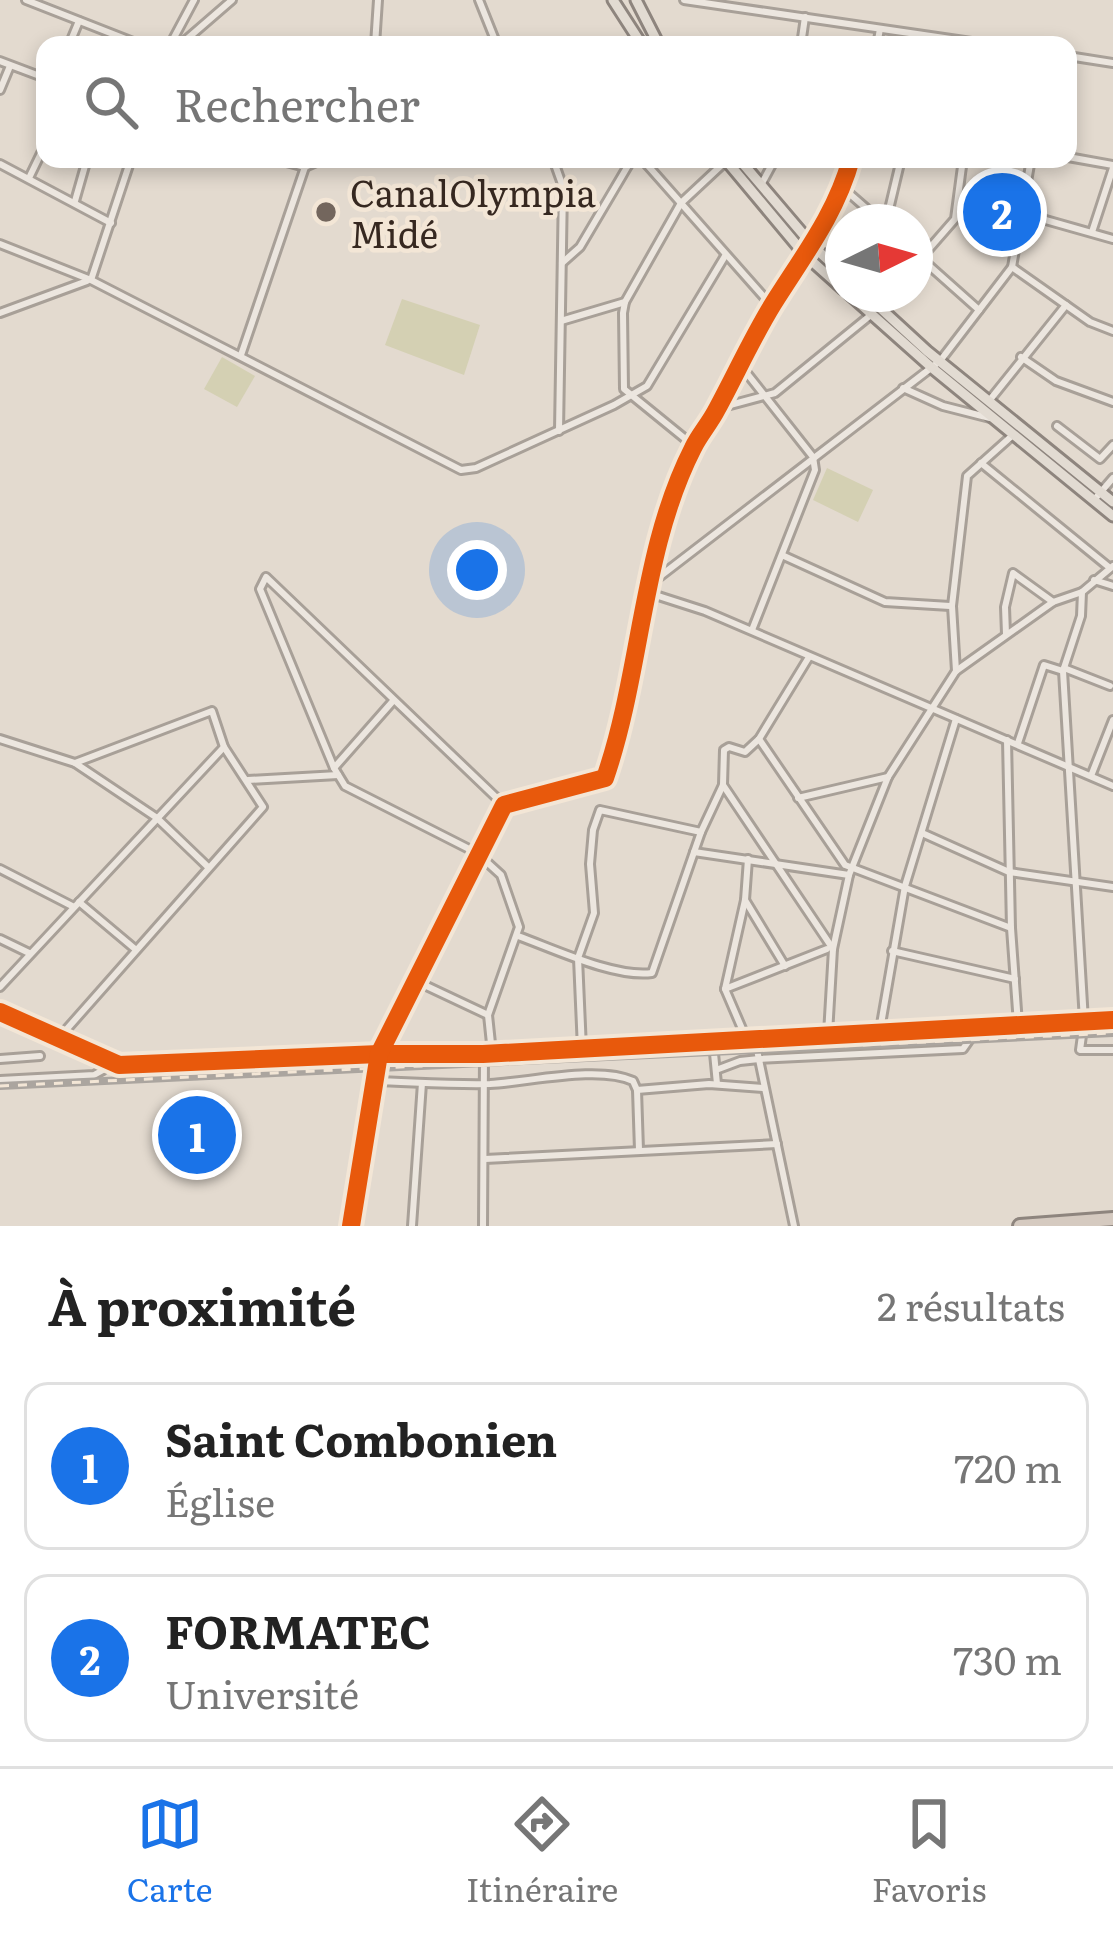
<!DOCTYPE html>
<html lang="fr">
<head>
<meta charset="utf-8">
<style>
	:root { --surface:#fff; --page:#f6f6f6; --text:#222; --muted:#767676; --line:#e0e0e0; --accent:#1a73e8 }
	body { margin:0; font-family:Literata,serif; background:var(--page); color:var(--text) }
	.compass { position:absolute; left:825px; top:204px; width:108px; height:108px; border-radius:50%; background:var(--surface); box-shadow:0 6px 18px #0003; rotate:85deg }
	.you { position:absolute; left:477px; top:570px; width:42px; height:42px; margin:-30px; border:9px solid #fff; border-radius:50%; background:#1a73e8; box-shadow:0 0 0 18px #1a73e833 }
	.badge { display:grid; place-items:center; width:78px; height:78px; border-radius:50%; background:var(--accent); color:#fff; font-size:39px; font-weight:700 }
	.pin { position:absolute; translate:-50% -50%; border:6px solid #fff; box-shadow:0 3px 12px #0006 }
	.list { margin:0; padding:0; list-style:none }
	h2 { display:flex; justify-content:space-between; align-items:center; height:156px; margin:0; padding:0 48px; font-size:51px }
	h2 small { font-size:39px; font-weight:400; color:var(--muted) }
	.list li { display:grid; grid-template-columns:78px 1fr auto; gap:36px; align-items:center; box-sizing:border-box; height:168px; margin:0 24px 24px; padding:0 24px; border:3px solid var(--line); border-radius:24px }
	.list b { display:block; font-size:45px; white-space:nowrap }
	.list p { margin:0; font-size:39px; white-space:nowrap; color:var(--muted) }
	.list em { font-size:39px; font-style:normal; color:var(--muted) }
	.icon { flex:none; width:66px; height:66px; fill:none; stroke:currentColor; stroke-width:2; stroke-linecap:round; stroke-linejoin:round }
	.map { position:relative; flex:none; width:1113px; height:1226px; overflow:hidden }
	.search { position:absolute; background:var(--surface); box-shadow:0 6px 18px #0003; left:36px; right:36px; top:36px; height:132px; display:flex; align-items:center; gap:30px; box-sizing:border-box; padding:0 42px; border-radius:24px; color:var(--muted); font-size:45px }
	.sheet { height:540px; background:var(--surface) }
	nav { display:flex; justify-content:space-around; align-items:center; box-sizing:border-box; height:168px; border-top:3px solid var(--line); background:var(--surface); font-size:33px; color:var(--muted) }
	nav a { display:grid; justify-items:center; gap:6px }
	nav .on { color:var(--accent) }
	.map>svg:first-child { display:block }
</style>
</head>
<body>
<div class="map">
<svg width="1113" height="1226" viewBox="0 0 1113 1226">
	<rect width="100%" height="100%" fill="#e3dacf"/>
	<!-- green -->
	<g fill="#d4d0b3">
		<polygon points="402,299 480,325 464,375 385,345"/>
		<polygon points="222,357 255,376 237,407 204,389"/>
		<polygon points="827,468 873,490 858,522 813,500"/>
	</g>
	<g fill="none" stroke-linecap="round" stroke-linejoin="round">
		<!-- minor casing -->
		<g stroke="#a8a098" stroke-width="12">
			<g id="minor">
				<polyline points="26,0 141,45"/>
				<polyline points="479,0 497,45"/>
				<polyline points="684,0 992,45"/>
				<polyline points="69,45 79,21"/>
				<polyline points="170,45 194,0"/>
				<polyline points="180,45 232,0"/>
				<polyline points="375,45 378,0"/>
				<polyline points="801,45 805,17"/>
				<polyline points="877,45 880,29"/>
				<polyline points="1068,56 1113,63"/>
				<polyline points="0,61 45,78"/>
				<polyline points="0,90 10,66"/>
				<polyline points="1068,157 1113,165"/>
				<polyline points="275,159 305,167 323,159"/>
				<polyline points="553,159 563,187 559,431"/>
				<polyline points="642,159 771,305"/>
				<polyline points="0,164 111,223"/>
				<polyline points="29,178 45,145"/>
				<polyline points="761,185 775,159"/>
				<polyline points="843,188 882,222"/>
				<polyline points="75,201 87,159"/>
				<polyline points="1021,213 1113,239"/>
				<polyline points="886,222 901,159"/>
				<polyline points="1092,232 1113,168"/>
				<polyline points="0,244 91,280 461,470 476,468 614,405 647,386 725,256"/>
				<polyline points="814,246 843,188 851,159"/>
				<polyline points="915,253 979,310"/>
				<polyline points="921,258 955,219 963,159"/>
				<polyline points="562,263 580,247 632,159"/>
				<polyline points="1012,267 1090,322 1113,331"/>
				<polyline points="91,280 131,159"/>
				<polyline points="0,313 87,281"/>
				<polyline points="561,321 625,302"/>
				<polyline points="241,355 305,167"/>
				<polyline points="1021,357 1056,381 1113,402"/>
				<polyline points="738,362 813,457 815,470 752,630"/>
				<polyline points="903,388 943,406 990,418"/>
				<polyline points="989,401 1066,305"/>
				<polyline points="719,408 775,393 872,314"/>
				<polyline points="1057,426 1100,459 1113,445"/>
				<polyline points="694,446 624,389 623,313 625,302 681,203 726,161"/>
				<polyline points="981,463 1110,568"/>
				<polyline points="1094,500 1113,478"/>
				<polyline points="784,556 885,602 950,606"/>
				<polyline points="1113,566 1082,592 1081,616 1063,671 1084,1021 1080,1050 1113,1050"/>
				<polyline points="1094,580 1113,586"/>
				<polyline points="654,581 940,361 1012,267 1031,159"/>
				<polyline points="649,593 705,611 1113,786"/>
				<polyline points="1006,634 1005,607 1013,573 1053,602"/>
				<polyline points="1064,668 1110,686"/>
				<polyline points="956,671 952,606 967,476 1014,434"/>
				<polyline points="0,739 75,763 157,818 208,867"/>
				<polyline points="759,739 845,865 1011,928"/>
				<polyline points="1007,740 1011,928 1018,1024"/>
				<polyline points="1018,743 1044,665 1063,671"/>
				<polyline points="334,768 393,701"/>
				<polyline points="1091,776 1113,720"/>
				<polyline points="248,780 338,775"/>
				<polyline points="723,785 833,949"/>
				<polyline points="798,798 888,777"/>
				<polyline points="922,833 1009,872 1113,887"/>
				<polyline points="694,852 849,875"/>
				<polyline points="748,859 745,900 725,989 743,1031 757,1050 794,1226"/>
				<polyline points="0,869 74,907"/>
				<polyline points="745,900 785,966"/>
				<polyline points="79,902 135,949"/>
				<path d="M518,936c36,13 97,42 134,37l49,-141 22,-47 1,-35 5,-3 16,5 14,-13 50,-82"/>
				<polyline points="0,939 29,953"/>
				<polyline points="892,951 1015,979"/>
				<polyline points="418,982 488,1015"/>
				<polyline points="0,987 224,747"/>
				<polyline points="725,989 827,949"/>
				<polyline points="0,1012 119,1065 379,1054 483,1054 1113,1020"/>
				<polyline points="880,1030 905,886 956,719"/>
				<polyline points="828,1034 833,949 849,875 888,777 956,671 1053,602 1082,592"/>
				<polyline points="58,1039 263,807 224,747 212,711 75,763"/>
				<polyline points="713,1043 717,1084"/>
				<polyline points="582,1049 578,958 594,913 590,864 593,830 600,810 701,832"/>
				<polyline points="492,1053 488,1015 519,927 501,875 477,853 345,786 334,768 260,589 266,577 504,805"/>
				<polyline points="0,1059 40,1056"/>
				<polyline points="716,1070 740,1061 759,1059 963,1049 979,1026"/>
				<polyline points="0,1080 94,1075 103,1070 104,1060"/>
				<path d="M374,1081c39,1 77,4 116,3 39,-2 109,-19 143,-3l4,9 2,60"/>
				<polyline points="637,1090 709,1084 763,1088"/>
				<polyline points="485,1159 777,1144"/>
				<polyline points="351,1226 379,1054 504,805 605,778 671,499 694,446 718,408 738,362 805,255"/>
				<polyline points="412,1226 422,1083"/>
				<polyline points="483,1226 484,1056"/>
			</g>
		</g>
		<!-- major casing -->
		<g stroke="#8e857e" stroke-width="15">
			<g id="major">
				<polyline points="613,0 642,45"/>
				<polyline points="636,0 659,45"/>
				<polyline points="725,159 805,255 843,289"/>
				<polyline points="739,159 814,247 843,274"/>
				<polyline points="849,294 931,367 1113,516"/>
				<polyline points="865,294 927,351 1113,502"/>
			</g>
		</g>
		<!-- highway casing -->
		<g stroke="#8e857e" stroke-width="18">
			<polyline id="highway" points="1020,1226 1113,1219"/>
		</g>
		<!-- minor -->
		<use href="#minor" stroke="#ece6df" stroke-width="6"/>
		<!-- major -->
		<use href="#major" stroke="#e2dbd2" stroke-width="9"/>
		<!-- highway -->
		<use href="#highway" stroke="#d5cac0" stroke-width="12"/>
		<!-- rail casing -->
		<g stroke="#aba59f" stroke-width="8">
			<polyline id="rail" points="0,1086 1113,1033"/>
		</g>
		<!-- rail -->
		<use href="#rail" stroke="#f3e6d6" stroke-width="3" stroke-dasharray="9" stroke-linecap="butt"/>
		<!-- cycleway casing -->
		<g stroke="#f3e6d6" stroke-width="26">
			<g id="cycleway">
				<polyline points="0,1012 119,1065 379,1054 483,1054 1113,1020"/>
				<path d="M351,1226l28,-172 125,-249 101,-27c37,-107 36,-228 88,-330 6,-13 17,-25 24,-39 19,-35 35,-71 56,-105 30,-48 63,-90 78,-145"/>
			</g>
		</g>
		<!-- cycleway -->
		<use href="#cycleway" stroke="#e8590c" stroke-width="18"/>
	</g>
	<!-- markers -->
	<circle fill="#73665d" stroke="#f3e6d6" stroke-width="4.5" cx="326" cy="212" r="12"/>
	<g text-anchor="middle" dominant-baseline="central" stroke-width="9" stroke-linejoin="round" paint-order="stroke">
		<!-- poi labels -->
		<g font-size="36" fill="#362820" stroke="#f3e6d6" text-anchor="start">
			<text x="350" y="191">CanalOlympia<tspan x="350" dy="41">Midé</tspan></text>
		</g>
	</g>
</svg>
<svg class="compass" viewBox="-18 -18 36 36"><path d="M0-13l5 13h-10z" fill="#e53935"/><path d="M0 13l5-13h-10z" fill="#767676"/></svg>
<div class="you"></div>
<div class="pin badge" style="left:197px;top:1135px">1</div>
<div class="pin badge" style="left:1002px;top:212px">2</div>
<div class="search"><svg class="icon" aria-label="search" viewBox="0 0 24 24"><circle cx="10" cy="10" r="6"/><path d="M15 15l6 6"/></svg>Rechercher</div>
</div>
<section class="sheet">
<h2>À proximité<small>2 résultats</small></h2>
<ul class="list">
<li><span class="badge">1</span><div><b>Saint Combonien</b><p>Église</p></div><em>720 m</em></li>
<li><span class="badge">2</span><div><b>FORMATEC</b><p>Université</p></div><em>730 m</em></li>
</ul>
</section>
<nav>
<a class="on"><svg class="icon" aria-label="map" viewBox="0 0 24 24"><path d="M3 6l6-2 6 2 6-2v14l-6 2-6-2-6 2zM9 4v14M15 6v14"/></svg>Carte</a>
<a><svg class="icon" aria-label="directions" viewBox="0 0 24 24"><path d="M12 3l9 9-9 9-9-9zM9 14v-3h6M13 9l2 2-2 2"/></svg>Itinéraire</a>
<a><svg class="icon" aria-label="saved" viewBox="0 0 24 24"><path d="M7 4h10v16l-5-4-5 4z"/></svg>Favoris</a>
</nav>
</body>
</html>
